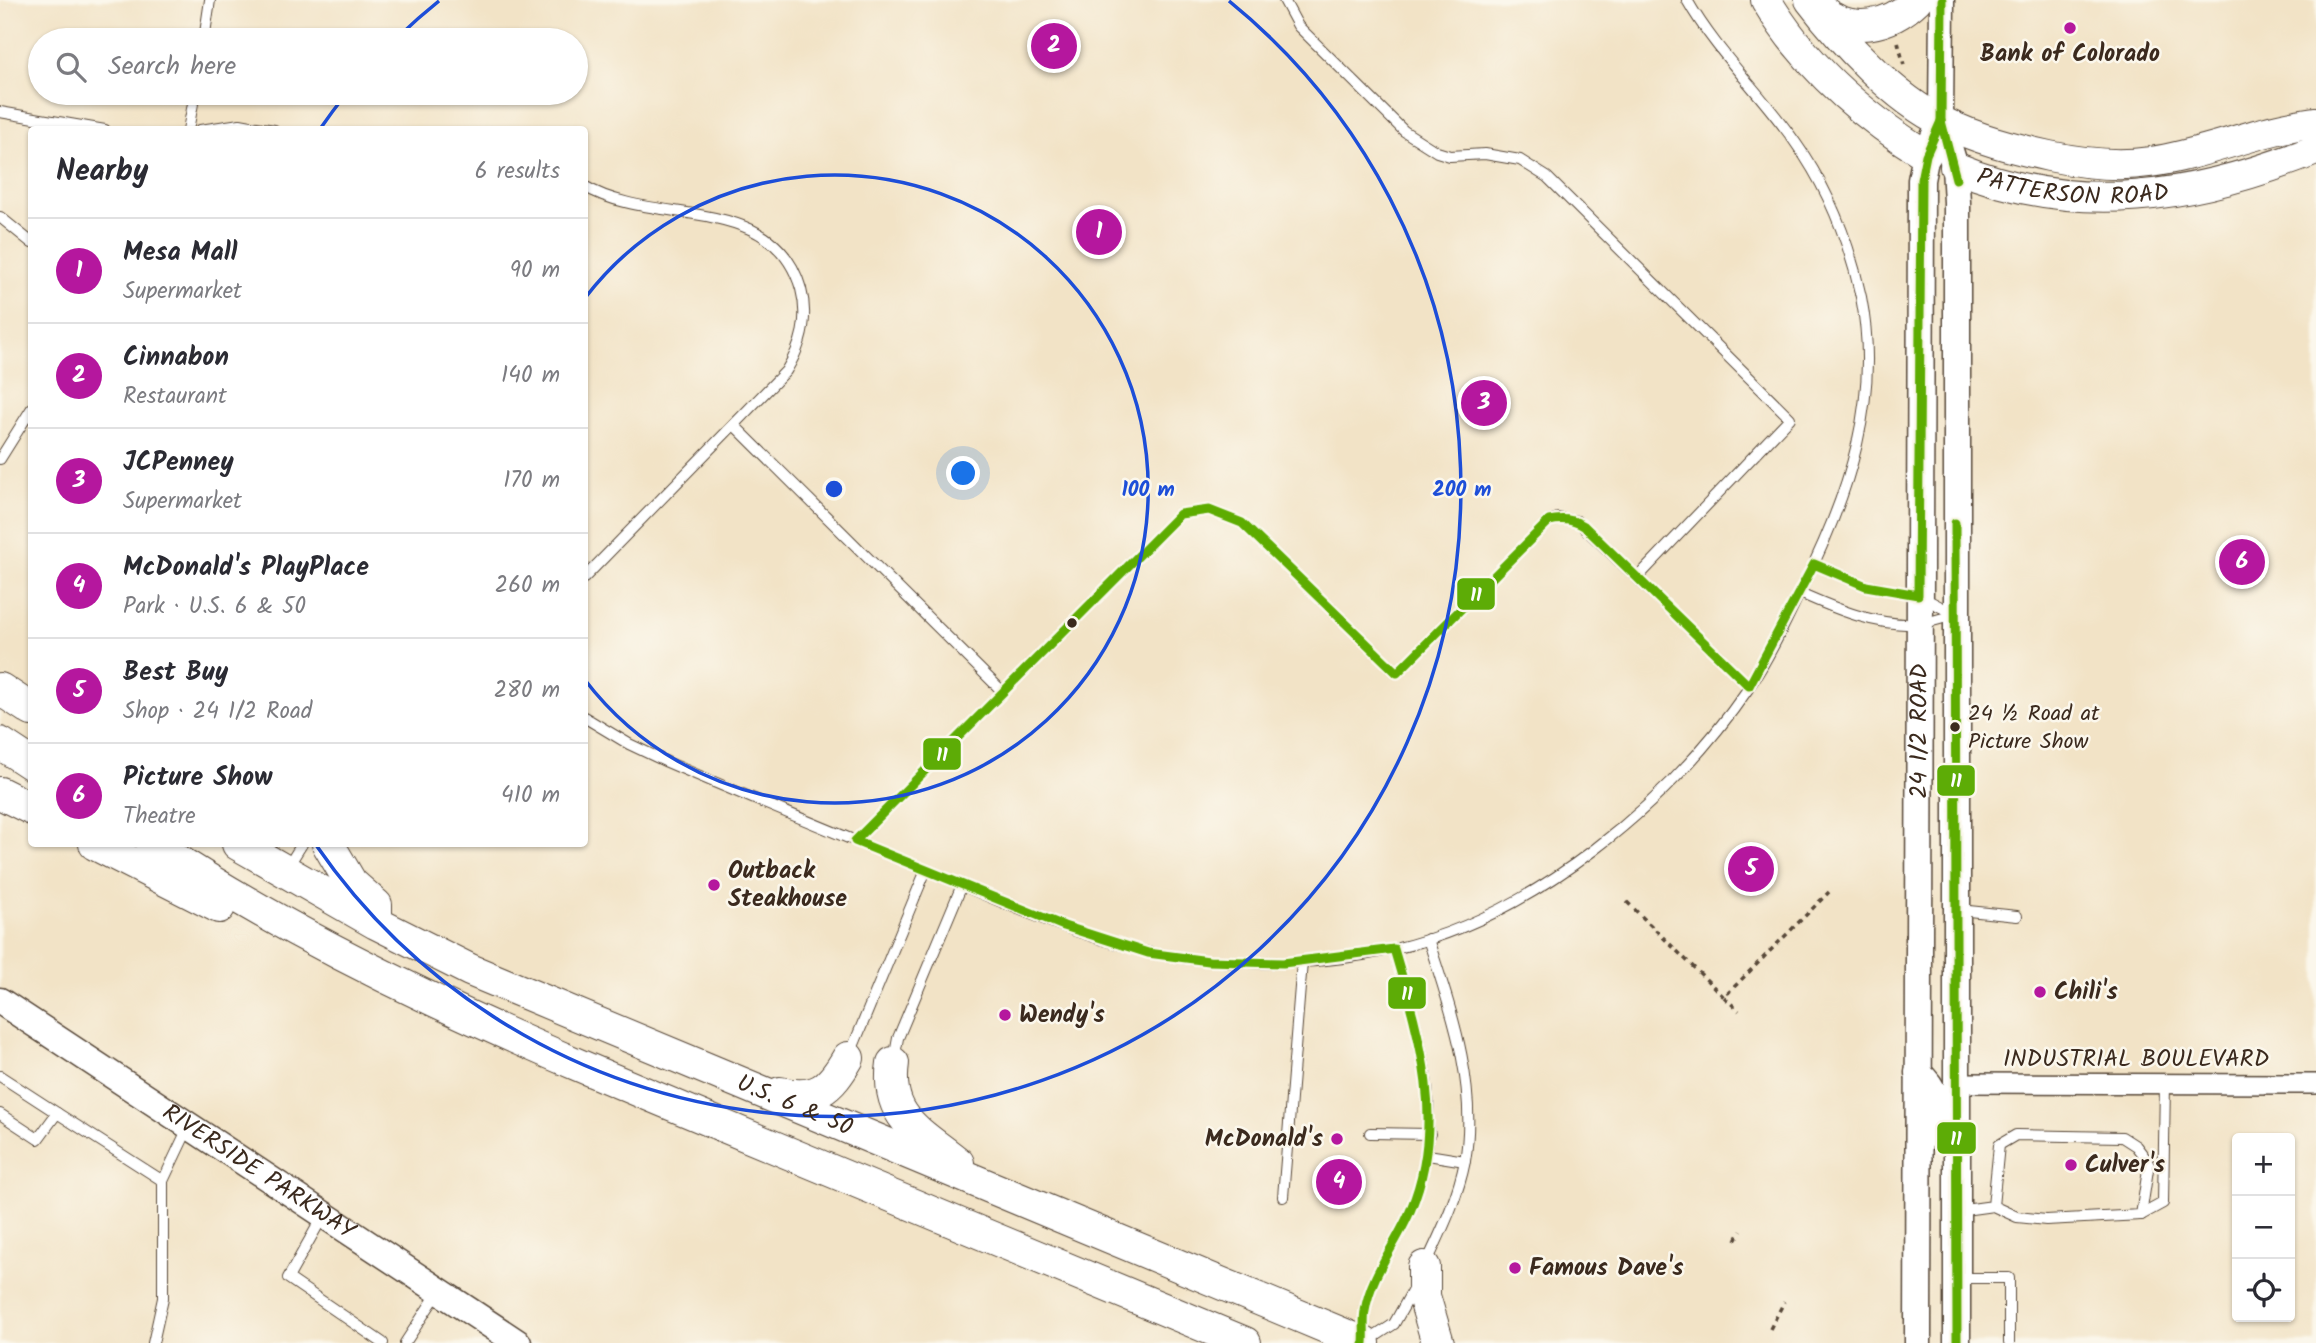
<!DOCTYPE html>
<html lang="en">
<head>
<meta charset="utf-8">
<style>
	:root { --surface:#fff; --page:#f2f2f3; --text:#2b2b33; --muted:#7c7c81; --line:#e1e1e2; --accent:#b5179e }
	body { margin:0; font-family:Kalam,sans-serif; background:var(--page); color:var(--text) }
	.controls { position:absolute; right:21px; bottom:21px; display:grid; overflow:hidden; border-radius:7px; box-shadow:0 2px 5px #0004 }
	.controls button { width:63px; height:63px; display:grid; place-items:center; padding:0; border:0; border-bottom:2px solid var(--line); background:var(--surface); color:var(--text); font:35px sans-serif }
	.you { position:absolute; left:964px; top:474px; width:24px; height:24px; margin:-18px; border:5px solid #fff; border-radius:50%; background:#1a73e8; box-shadow:0 0 0 10px #1a73e833 }
	.badge { display:grid; place-items:center; width:46px; height:46px; border-radius:50%; background:var(--accent); color:#fff; font-size:23px; font-weight:700 }
	.pin { position:absolute; translate:-50% -50%; border:4px solid #fff; box-shadow:0 2px 7px #0006 }
	.list { margin:0; padding:0; list-style:none }
	h2 { display:flex; justify-content:space-between; align-items:center; height:91px; margin:0; padding:0 28px; font-size:30px }
	h2 small { font-size:23px; font-weight:400; color:var(--muted) }
	.list li { display:grid; grid-template-columns:46px 1fr auto; gap:21px; align-items:center; box-sizing:border-box; height:105px; padding:0 28px; border-top:2px solid var(--line) }
	.list b { display:block; font-size:26px; white-space:nowrap }
	.list p { margin:0; font-size:23px; white-space:nowrap; color:var(--muted) }
	.list em { font-size:23px; font-style:normal; color:var(--muted) }
	.icon { flex:none; width:38px; height:38px; fill:none; stroke:currentColor; stroke-width:2; stroke-linecap:round; stroke-linejoin:round }
	.map { position:relative; flex:none; width:2316px; height:1343px; overflow:hidden }
	.search { position:absolute; background:var(--surface); box-shadow:0 2px 5px #0004; left:28px; top:28px; width:560px; height:77px; display:flex; align-items:center; gap:18px; box-sizing:border-box; padding:0 24px; border-radius:38px; color:var(--muted); font-size:26px }
	.panel { position:absolute; background:var(--surface); box-shadow:0 2px 5px #0004; left:28px; top:126px; width:560px; height:721px; border-radius:7px }
	.map>svg:first-child { display:block }
</style>
</head>
<body>
<div class="map">
<svg width="2316" height="1343" viewBox="0 0 2316 1343">
	<rect width="100%" height="100%" fill="#fbf7ec"/>
	<filter id="ink" filterUnits="userSpaceOnUse"><feTurbulence type="fractalNoise" baseFrequency=".0143" numOctaves="2"/><feDisplacementMap in="SourceGraphic" scale="14" xChannelSelector="R" yChannelSelector="G"/><feConvolveMatrix kernelMatrix="1 2 1 2 8 2 1 2 1" color-interpolation-filters="sRGB"/></filter>
	<filter id="wash" filterUnits="userSpaceOnUse"><feTurbulence type="fractalNoise" baseFrequency=".00686" numOctaves="4" result="noise"/><feDisplacementMap in="SourceGraphic" scale="28" xChannelSelector="R" yChannelSelector="G"/><feGaussianBlur stdDeviation="1.57" result="paint"/><feColorMatrix in="noise" values="0 0 0 0 0 0 0 0 0 0 0 0 0 0 0 0 0 1.4 0 .05"/><feComposite in="paint" operator="in"/></filter>
	<g filter="url(#wash)">
		<rect width="100%" height="100%" fill="#f2e3c6"/>
	</g>
	<g filter="url(#ink)">
		<g fill="none" stroke-linecap="round" stroke-linejoin="round">
			<!-- service casing -->
			<g stroke="#564637" stroke-width="12">
				<g id="service">
					<polyline points="1284,0 1298,26 1404,131 1437,152 1450,156 1485,154 1520,160 1547,177 1790,418 1637,578"/>
					<polyline points="204,40 210,0"/>
					<polyline points="0,112 105,130"/>
					<polyline points="188,130 195,93"/>
					<polyline points="200,130 240,124 274,130"/>
					<path d="M584,186c70,42 189,5 217,103 8,30 1,56 -15,82l-202,207"/>
					<polyline points="0,217 32,243"/>
					<polyline points="734,425 1003,692"/>
					<polyline points="0,459 32,408"/>
					<polyline points="1814,564 1866,586 1918,595 1954,614"/>
					<path d="M1800,593c36,16 76,33 117,31 12,-1 25,-6 37,-9"/>
					<path d="M584,717l45,27 38,18c88,38 177,74 266,111 88,37 178,80 273,88 63,5 127,2 188,-12 139,-32 275,-145 354,-260 22,-33 39,-70 56,-105 45,-90 77,-186 57,-287 -12,-56 -33,-109 -66,-155 -34,-49 -78,-89 -108,-142"/>
					<polyline points="855,841 1180,514 1209,510 1242,523 1397,673 1549,521 1558,518 1577,521 1749,686"/>
					<polyline points="287,868 302,844"/>
					<polyline points="1959,910 2017,916"/>
					<polyline points="850,1054 926,870"/>
					<polyline points="894,1060 898,1038 962,885"/>
					<polyline points="0,1076 57,1113"/>
					<polyline points="0,1114 38,1139 57,1113 163,1181"/>
					<polyline points="1370,1133 1430,1134"/>
					<polyline points="1428,1155 1465,1161"/>
					<polyline points="1283,1197 1302,962"/>
					<polyline points="1957,1211 1993,1206 2017,1217 2046,1220 2141,1215 2149,1163 2136,1146 2122,1137 2016,1135 1999,1145 1993,1206"/>
					<polyline points="2141,1215 2163,1203 2165,1084"/>
					<polyline points="323,1216 288,1278 383,1343"/>
					<path d="M1427,1262c15,-32 31,-65 38,-101 13,-76 -14,-151 -37,-222"/>
					<polyline points="1957,1278 2009,1278 2009,1343"/>
					<path d="M1364,1337c1,-10 0,-22 2,-32 8,-34 32,-65 45,-97 38,-88 8,-172 -17,-259"/>
					<polyline points="1368,1341 1394,1324 1414,1288"/>
					<polyline points="153,1343 163,1298 163,1181 189,1126"/>
					<polyline points="405,1343 439,1291"/>
				</g>
			</g>
			<!-- minor casing -->
			<g stroke="#564637" stroke-width="22">
				<polyline id="minor" points="1956,1083 2316,1084"/>
			</g>
			<!-- tertiary casing -->
			<g stroke="#564637" stroke-width="27">
				<polyline id="tertiary" points="1941,121 1942,0"/>
			</g>
			<!-- secondary casing -->
			<g stroke="#564637" stroke-width="29">
				<g id="secondary">
					<polyline points="1941,121 1955,167 1957,202 1957,1343"/>
					<path id="s1" d="M0,1001l518,342"/>
					<path d="M1918,1073c22,17 21,39 23,65"/>
					<path id="s2" d="M1918,1343l3,-1163 5,-25 15,-34"/>
				</g>
			</g>
			<!-- primary casing -->
			<g stroke="#564637" stroke-width="32">
				<g id="primary">
					<path d="M1766,0c39,66 95,115 160,155"/>
					<path d="M1810,0c32,42 85,99 133,122 34,17 70,26 106,34 33,7 68,11 101,6 57,-8 109,-33 166,-40"/>
					<path d="M1821,9c30,27 69,17 96,-9"/>
					<path id="s3" d="M1955,167c123,51 240,31 361,-17"/>
				</g>
			</g>
			<!-- trunk casing -->
			<g stroke="#564637" stroke-width="34">
				<g id="trunk">
					<polyline points="0,689 32,710"/>
					<polyline points="0,743 32,764"/>
					<polyline points="0,793 32,809"/>
					<polyline points="95,844 219,907"/>
					<path d="M152,844c182,120 374,200 574,283 173,72 346,144 519,216"/>
					<path id="s4" d="M238,844l138,79 94,47 894,373"/>
					<polyline points="328,844 351,883 376,905 376,915"/>
					<path d="M893,1063c-8,55 27,69 65,100"/>
					<path d="M780,1093c37,8 50,-4 68,-35"/>
					<polyline points="1424,1267 1424,1296 1438,1343"/>
				</g>
			</g>
			<!-- path -->
			<g stroke="#564637" stroke-width="3.5" stroke-dasharray="5 5" stroke-linecap="butt">
				<polyline points="1898,42 1904,65"/>
				<polyline points="1627,902 1724,997 1829,892"/>
				<polyline points="1724,997 1739,1011"/>
				<polyline points="1736,1240 1741,1231"/>
				<polyline points="1770,1329 1784,1302"/>
			</g>
			<!-- service -->
			<use href="#service" stroke="#fff" stroke-width="10"/>
			<!-- minor -->
			<use href="#minor" stroke="#fff" stroke-width="19"/>
			<!-- tertiary -->
			<use href="#tertiary" stroke="#fff" stroke-width="24"/>
			<!-- secondary -->
			<use href="#secondary" stroke="#fff" stroke-width="26"/>
			<!-- primary -->
			<use href="#primary" stroke="#fff" stroke-width="30"/>
			<!-- trunk -->
			<use href="#trunk" stroke="#fff" stroke-width="32"/>
			<!-- bus-1 casing -->
			<g stroke="#fbf7ec" stroke-width="14">
				<g id="bus-1">
					<polyline points="1942,0 1941,121 1956,179"/>
					<polyline points="1955,523 1957,1343"/>
					<path d="M1364,1343c1,-11 -1,-21 1,-32 6,-38 32,-67 46,-102 36,-86 8,-175 -17,-260l-111,14 -74,-2 -61,-8 -84,-27 -209,-85 325,-327 29,-4 33,13 155,150 152,-152c13,-3 23,-2 35,5l165,160 65,-122 52,22 52,9 3,-415 5,-25 15,-34"/>
				</g>
			</g>
			<!-- bus-1 -->
			<use href="#bus-1" stroke="#5dac06" stroke-width="9"/>
		</g>
	</g>
	<!-- distance rings -->
	<g fill="none" stroke="#1d4ed8" stroke-width="3.5">
		<path d="M585 298A314 314 0 1 1 585 680"/>
		<path d="M320 129A628 628 0 0 1 346 94M398 37A628 628 0 0 1 439 1M1229 1A628 628 0 1 1 316 845"/>
	</g>
	<!-- markers -->
	<g fill="#b5179e" stroke="#fbf7ec" stroke-width="2.5">
		<circle cx="2070" cy="28" r="7"/>
		<circle cx="714" cy="885" r="7"/>
		<circle cx="2040" cy="992" r="7"/>
		<circle cx="1005" cy="1015" r="7"/>
		<circle cx="1337" cy="1139" r="7"/>
		<circle cx="2071" cy="1165" r="7"/>
		<circle cx="1515" cy="1268" r="7"/>
	</g>
	<g fill="#3b2a1e" stroke="#fbf7ec" stroke-width="2.5">
		<circle cx="1072" cy="623" r="6"/>
		<circle cx="1955" cy="727" r="6"/>
	</g>
	<g text-anchor="middle" dominant-baseline="central" stroke-width="5" stroke-linejoin="round" paint-order="stroke">
		<!-- bus labels -->
		<g font-size="22" fill="#3b2a1e" stroke="#fbf7ec" text-anchor="start">
			<text x="1968" y="714">24 ½ Road at<tspan x="1968" dy="28">Picture Show</tspan></text>
		</g>
		<!-- poi labels -->
		<g font-size="24" font-weight="bold" fill="#3b2a1e" stroke="#fbf7ec" text-anchor="start">
			<text x="2070" y="54" text-anchor="middle">Bank of Colorado</text>
			<text x="728" y="871">Outback<tspan x="728" dy="28">Steakhouse</tspan></text>
			<text x="2054" y="992">Chili's</text>
			<text x="1019" y="1015">Wendy's</text>
			<text x="1323" y="1139" text-anchor="end">McDonald's</text>
			<text x="2085" y="1165">Culver's</text>
			<text x="1529" y="1268">Famous Dave's</text>
		</g>
		<!-- street labels -->
		<g font-size="24" fill="#3b2a1e" stroke="#fbf7ec">
			<text stroke="none"><textPath href="#s3" startOffset="121">PATTERSON ROAD</textPath></text>
			<text stroke="none"><textPath href="#s2" startOffset="612">24 1/2 ROAD</textPath></text>
			<text x="2136" y="1059">INDUSTRIAL BOULEVARD</text>
			<text stroke="none"><textPath href="#s4" startOffset="616">U.S. 6 &amp; 50</textPath></text>
			<text stroke="none"><textPath href="#s1" startOffset="310">RIVERSIDE PARKWAY</textPath></text>
		</g>
	</g>
	<circle cx="834" cy="489" r="10" fill="#1d4ed8" stroke="#fbf7ec" stroke-width="3.5"/>
	<g font-size="21" text-anchor="middle" font-weight="bold" fill="#1d4ed8" stroke="#fbf7ec" stroke-width="5" stroke-linejoin="round" paint-order="stroke">
		<text x="1148" y="496">100 m</text>
		<text x="1462" y="496">200 m</text>
	</g>
	<g stroke="#fbf7ec" stroke-width="2.5">
		<rect x="1456" y="577" width="40" height="34" rx="7" fill="#5dac06"/>
		<rect x="922" y="737" width="40" height="34" rx="7" fill="#5dac06"/>
		<rect x="1936" y="764" width="40" height="33" rx="7" fill="#5dac06"/>
		<rect x="1387" y="976" width="40" height="34" rx="7" fill="#5dac06"/>
		<rect x="1936" y="1121" width="41" height="34" rx="7" fill="#5dac06"/>
	</g>
	<g font-size="19" text-anchor="middle" font-weight="bold" fill="#fff">
		<text x="1476" y="601">11</text>
		<text x="942" y="761">11</text>
		<text x="1956" y="787">11</text>
		<text x="1407" y="1000">11</text>
		<text x="1956" y="1145">11</text>
	</g>
</svg>
<div class="controls">
<button>+</button>
<button>−</button>
<button><svg class="icon" aria-label="locate" viewBox="0 0 24 24"><circle cx="12" cy="12" r="6"/><path d="M12 2v4M12 18v4M2 12h4M18 12h4"/></svg></button>
</div>
<div class="you"></div>
<div class="pin badge" style="left:1099px;top:232px">1</div>
<div class="pin badge" style="left:1054px;top:46px">2</div>
<div class="pin badge" style="left:1484px;top:403px">3</div>
<div class="pin badge" style="left:1339px;top:1182px">4</div>
<div class="pin badge" style="left:1751px;top:869px">5</div>
<div class="pin badge" style="left:2242px;top:562px">6</div>
<div class="search"><svg class="icon" aria-label="search" viewBox="0 0 24 24"><circle cx="10" cy="10" r="6"/><path d="M15 15l6 6"/></svg>Search here</div>
<section class="panel">
<h2>Nearby<small>6 results</small></h2>
<ul class="list">
<li><span class="badge">1</span><div><b>Mesa Mall</b><p>Supermarket</p></div><em>90 m</em></li>
<li><span class="badge">2</span><div><b>Cinnabon</b><p>Restaurant</p></div><em>140 m</em></li>
<li><span class="badge">3</span><div><b>JCPenney</b><p>Supermarket</p></div><em>170 m</em></li>
<li><span class="badge">4</span><div><b>McDonald's PlayPlace</b><p>Park · U.S. 6 &amp; 50</p></div><em>260 m</em></li>
<li><span class="badge">5</span><div><b>Best Buy</b><p>Shop · 24 1/2 Road</p></div><em>280 m</em></li>
<li><span class="badge">6</span><div><b>Picture Show</b><p>Theatre</p></div><em>410 m</em></li>
</ul>
</section>
</div>
</body>
</html>
